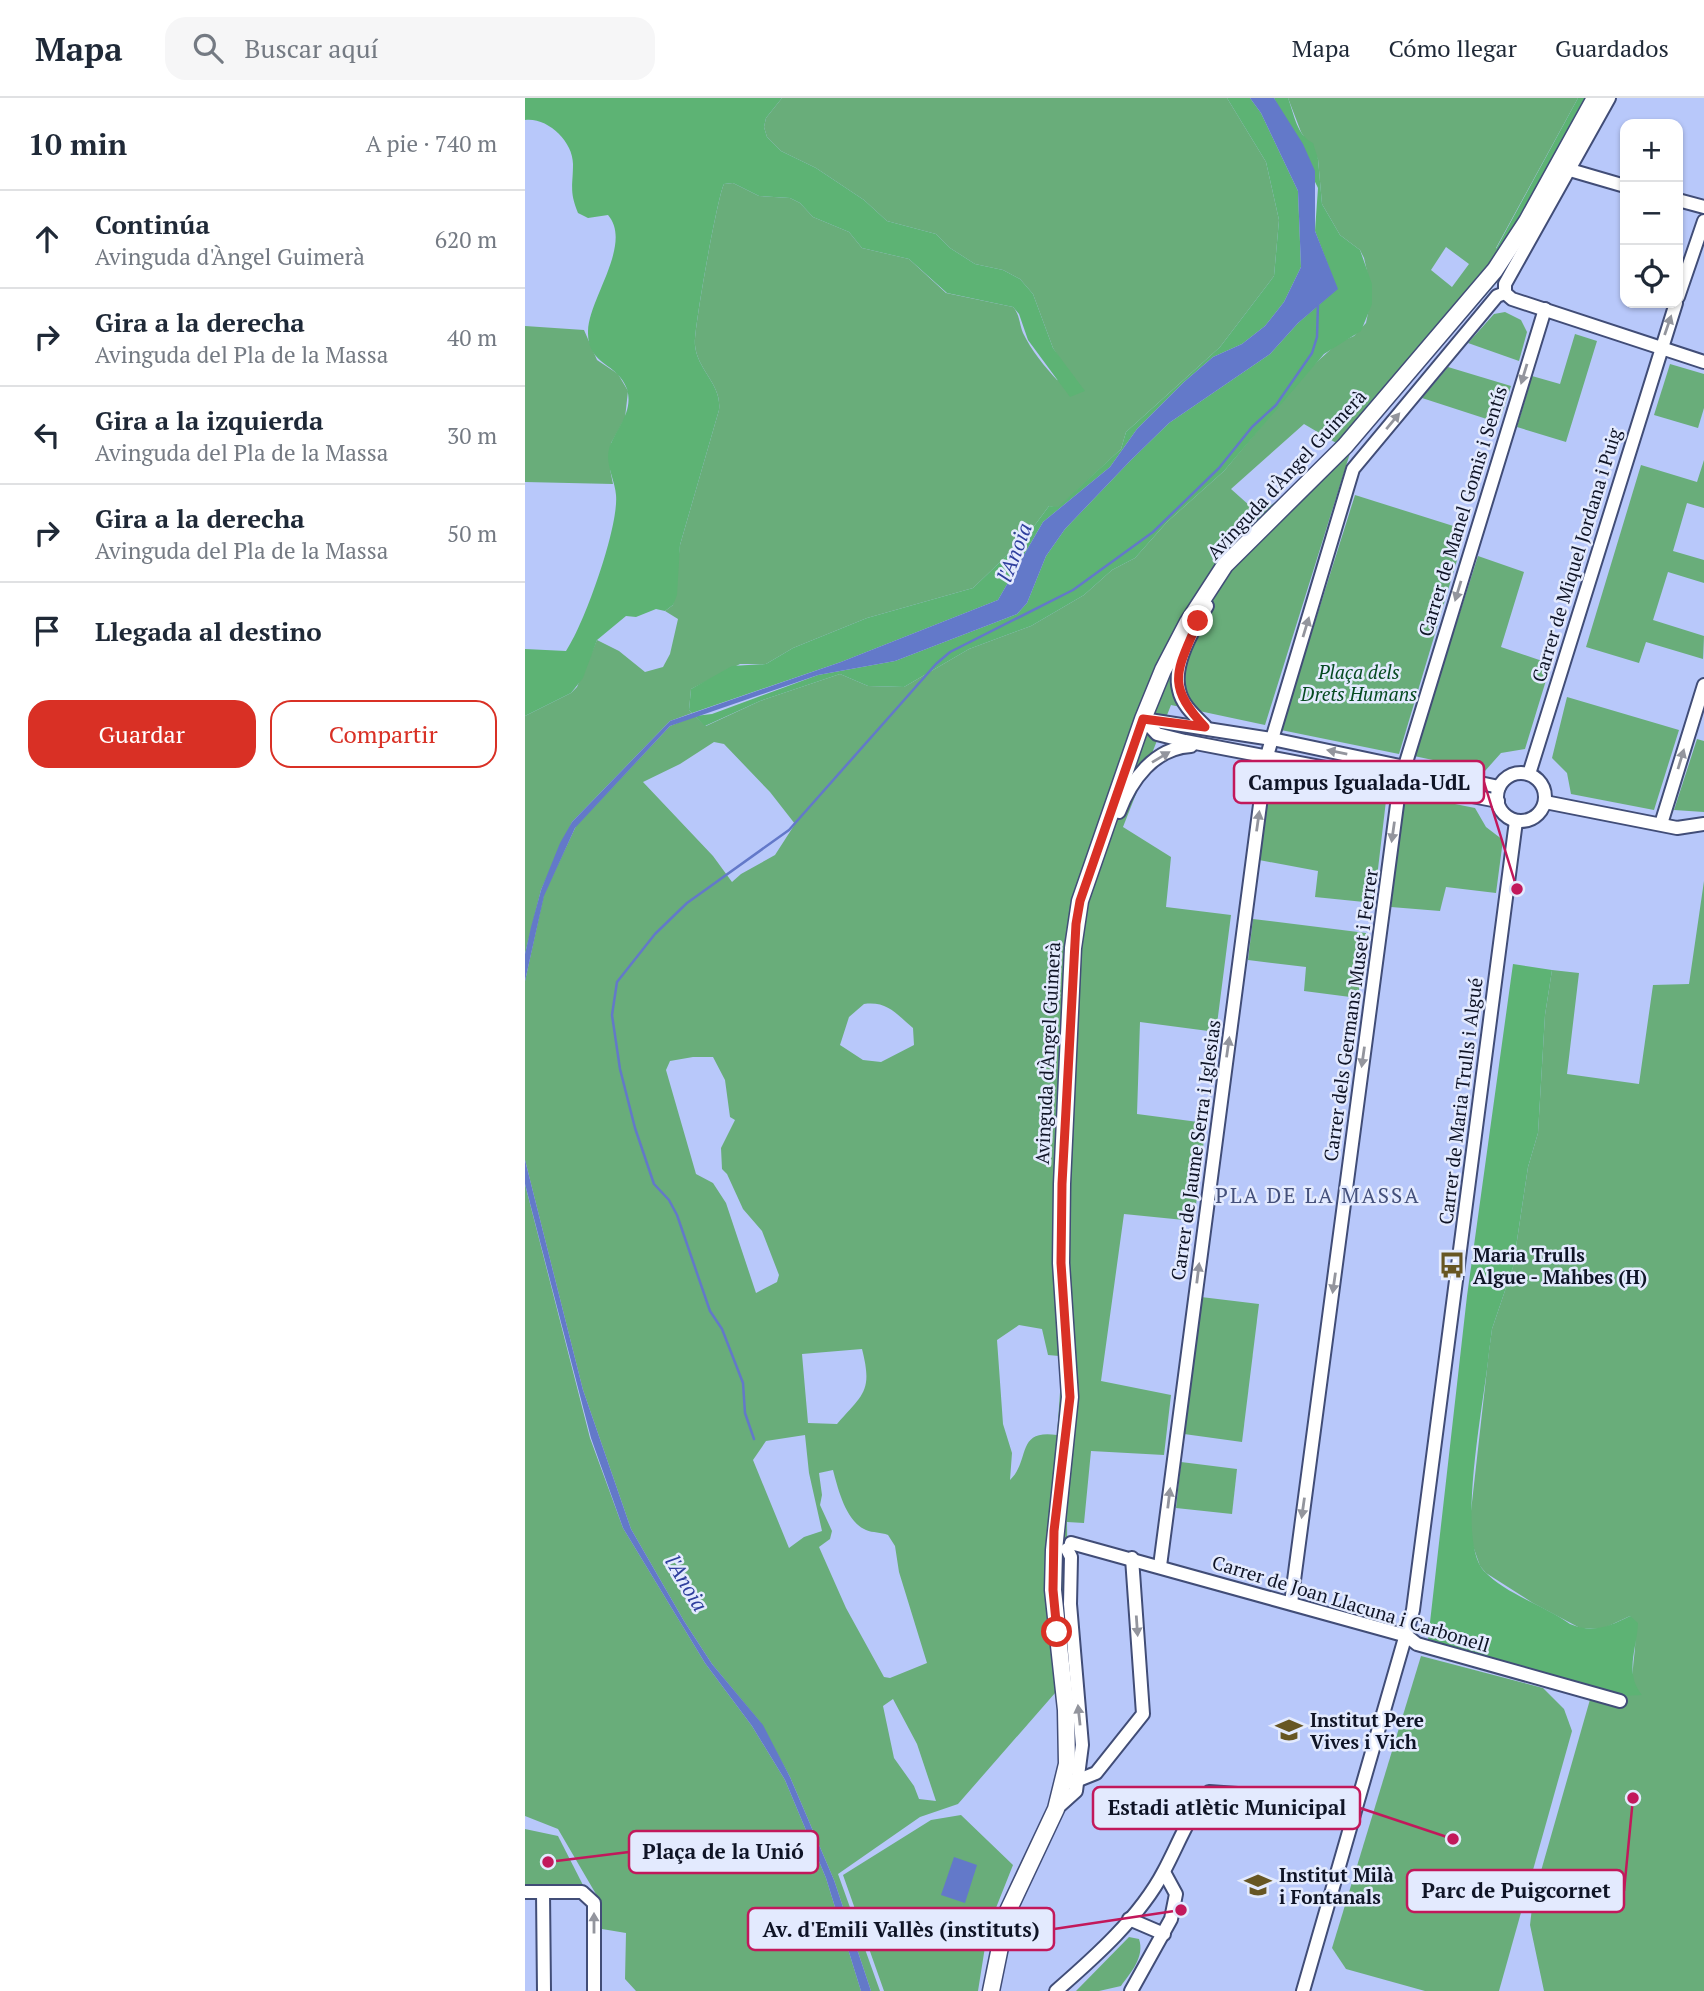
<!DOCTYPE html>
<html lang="es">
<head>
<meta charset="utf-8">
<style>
	:root { --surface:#fff; --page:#f6f6f7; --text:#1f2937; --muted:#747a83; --line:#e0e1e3; --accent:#d93025 }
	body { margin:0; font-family:"PT Serif",serif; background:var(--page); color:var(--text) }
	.controls { position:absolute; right:21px; top:21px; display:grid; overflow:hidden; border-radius:14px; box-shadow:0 2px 5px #0004 }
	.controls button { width:63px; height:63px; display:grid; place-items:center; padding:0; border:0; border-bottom:2px solid var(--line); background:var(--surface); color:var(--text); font:35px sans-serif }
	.stop { position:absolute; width:21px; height:21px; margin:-16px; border:5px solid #d93025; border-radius:50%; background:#fff }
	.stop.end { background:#d93025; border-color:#fff; box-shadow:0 2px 7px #0008 }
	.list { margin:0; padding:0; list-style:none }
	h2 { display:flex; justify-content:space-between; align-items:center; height:91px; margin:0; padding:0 28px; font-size:30px }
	h2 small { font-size:23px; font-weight:400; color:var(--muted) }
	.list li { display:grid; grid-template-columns:46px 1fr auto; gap:21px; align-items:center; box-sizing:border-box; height:98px; padding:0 28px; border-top:2px solid var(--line) }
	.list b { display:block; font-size:26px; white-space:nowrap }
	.list p { margin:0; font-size:23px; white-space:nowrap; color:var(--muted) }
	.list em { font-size:23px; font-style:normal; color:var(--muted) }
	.actions { display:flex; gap:14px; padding:21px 28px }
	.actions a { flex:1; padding:16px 0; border:2px solid var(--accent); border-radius:21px; text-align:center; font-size:24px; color:var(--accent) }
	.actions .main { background:var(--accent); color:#fff }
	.icon { flex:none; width:38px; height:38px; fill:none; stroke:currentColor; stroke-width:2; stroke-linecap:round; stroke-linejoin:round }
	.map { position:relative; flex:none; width:1179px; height:1893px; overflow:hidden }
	header { display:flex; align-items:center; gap:42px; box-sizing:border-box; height:98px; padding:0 35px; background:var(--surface); border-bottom:2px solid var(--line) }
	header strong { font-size:33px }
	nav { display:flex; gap:38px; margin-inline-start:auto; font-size:24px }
	.search { width:490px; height:63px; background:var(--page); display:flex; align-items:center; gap:18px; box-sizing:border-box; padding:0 24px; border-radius:21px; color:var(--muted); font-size:26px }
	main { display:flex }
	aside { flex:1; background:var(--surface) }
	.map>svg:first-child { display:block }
</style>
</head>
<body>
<header>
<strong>Mapa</strong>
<div class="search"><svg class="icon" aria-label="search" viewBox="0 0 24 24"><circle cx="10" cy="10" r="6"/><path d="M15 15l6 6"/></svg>Buscar aquí</div>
<nav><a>Mapa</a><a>Cómo llegar</a><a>Guardados</a></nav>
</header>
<main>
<aside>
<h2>10 min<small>A pie · 740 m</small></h2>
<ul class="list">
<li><svg class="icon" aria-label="ahead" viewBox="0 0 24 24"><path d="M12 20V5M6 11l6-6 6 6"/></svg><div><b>Continúa</b><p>Avinguda d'Àngel Guimerà</p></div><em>620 m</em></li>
<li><svg class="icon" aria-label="right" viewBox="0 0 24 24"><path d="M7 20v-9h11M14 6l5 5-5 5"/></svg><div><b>Gira a la derecha</b><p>Avinguda del Pla de la Massa</p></div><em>40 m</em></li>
<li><svg class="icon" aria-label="left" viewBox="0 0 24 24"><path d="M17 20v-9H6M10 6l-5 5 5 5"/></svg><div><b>Gira a la izquierda</b><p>Avinguda del Pla de la Massa</p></div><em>30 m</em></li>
<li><svg class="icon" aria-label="right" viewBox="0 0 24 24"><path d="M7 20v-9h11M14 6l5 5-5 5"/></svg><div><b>Gira a la derecha</b><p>Avinguda del Pla de la Massa</p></div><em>50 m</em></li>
<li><svg class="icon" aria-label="arrive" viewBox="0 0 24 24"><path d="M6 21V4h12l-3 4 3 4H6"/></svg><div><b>Llegada al destino</b></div></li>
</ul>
<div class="actions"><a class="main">Guardar</a><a>Compartir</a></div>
</aside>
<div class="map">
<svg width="1179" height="1893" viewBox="0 0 1179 1893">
	<rect width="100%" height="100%" fill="#b8c8fa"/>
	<!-- green -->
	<g fill="#69ad7a" fill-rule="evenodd">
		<path d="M257,0h445l39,64 13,58 -5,56 -54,71 -94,85 -5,17 -63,59 -9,-2 -23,31 -53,51 -106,30 -74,30 -27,16h-26l-49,25 -2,21 3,3 -22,8 -98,101 -31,68 -16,64v-238l46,-23 6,-6 20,-47 22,11 26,21 18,-5 7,-13 8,-35 -13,-8 8,-6 7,-60 39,-135c3,-26 -22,-40 -24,-65 -2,-13 23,-151 29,-161l9,-1 26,13 31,2 10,5 13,14 36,15 13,16 47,11 37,34 67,14c7,8 6,16 10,26 8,17 22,34 34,47l18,3 -22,-35 -20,-54 -13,-15 -17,-9 -28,-6 -25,-16 -14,-14 -49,-13 -23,-21 -48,-32 -35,-17 -14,-14 -3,-10 2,-9z"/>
		<path d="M763,0h290l-82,150 16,17 -161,185 -86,275 -94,-20 -48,122 48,30 -5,50 65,8 -15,117 -76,-10 -3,92 69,9 -12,98 -70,-7 -23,167 70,14 -7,60 -73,-4 -7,72 -17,-1 2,155 -111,127 -38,13 -82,57 42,117h-9l-37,-111 -44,-103 -30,-55 -48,-58 -28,-43 -53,-92 -48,-139 -58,-230v-179l19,-87 32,-68 94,-100 25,-10 11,10 54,-25 80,-27 28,12 36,1 65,-38 62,-23 53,-31 28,-25 23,-12 32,-36 57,-51 86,-103 28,-25 16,-7 12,-13 6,-30 -8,-35 -4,-8 -20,-15 -18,-31 -4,-45 -17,-27zM921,149l23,17 -17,23 -21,-17zM779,326l34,20 -45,45 -34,25 -28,-25zM189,644l10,2 46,48 25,32 -20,31 -34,19 -9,8 -19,-26 -70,-74 37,-18zM339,906c24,-3 32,10 49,24l1,17 -33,17 -18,-2 -23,-15 9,-28zM168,959h20l12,23 5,37 5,3 -14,28 1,21 5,5 16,35 19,22 17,44 -2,7 -21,11 -30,-90 -13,-20 -17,-9 -30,-104 4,-9zM494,1227l23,4 6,26 11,1 2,22 -4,57c-42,-6 -26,25 -47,45l2,-27 -9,-29 -6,-84zM337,1251c11,43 1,45 -25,75l-29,-1 -6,-69zM280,1337l4,38 13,58 -18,6 -15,11 -36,-88 13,-19zM308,1372c5,19 13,52 33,60 7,3 15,2 22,5l7,11 4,26 28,91 -37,15 -6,-1 -38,-69 -27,-61 11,-8 2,-8 -12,-26 2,-10 -3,-22zM368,1601l24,45 19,57 -17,-2 -5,-13 -20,-28 -11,-52z"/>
		<polygon points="980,214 996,222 1002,234 994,263 943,245 969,216"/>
		<polygon points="0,228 59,232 72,262 93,276 103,293 100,320 86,345 85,371 88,386 0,384"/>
		<polygon points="1050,236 1072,243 1041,344 992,329 1007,278 1035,286"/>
		<polygon points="1145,266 1179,276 1179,310 1173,330 1129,317"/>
		<polygon points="923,269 986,288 974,325 897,300"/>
		<polygon points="1179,362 1179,410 1162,405 1148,453 1179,462 1179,485 1143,474 1128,522 1179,538 1178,561 1121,544 1114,565 1061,549 1116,367 1172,384"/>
		<polygon points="830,397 941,432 874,656 756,632"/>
		<polygon points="953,458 999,474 976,549 1026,566 1000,651 976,655 960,673 889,658"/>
		<polygon points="1042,599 1154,632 1129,712 1046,696 1042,675 1027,660"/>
		<polygon points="1172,641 1179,643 1179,714 1149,712"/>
		<polygon points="750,673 856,690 862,694 849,805 790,799 793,773 734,762 746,677"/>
		<polygon points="880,696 950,710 961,729 978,742 971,795 921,789 915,813 866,809"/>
		<path d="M1179,783v1110h-160l-14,-66 3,-26 60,-210 40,-6c-2,-26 8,-42 -3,-67l-28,13 -22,-1 -47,-25 -47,-30 -6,-7 -8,-23 -2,-23 19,-169 3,-22 21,-62 15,-100 10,-34 7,-118 7,-45 27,3 -12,101 72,10 14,-99 36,-1z"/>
		<polygon points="728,821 841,835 833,900 779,893 781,869 723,862"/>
		<polygon points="0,1086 65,1340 98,1430 180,1565 227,1628 260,1682 301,1780 336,1893 111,1893 100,1881 101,1835 77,1831 75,1803 33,1731 0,1718"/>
		<polygon points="676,1199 734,1206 717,1344 659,1336"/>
		<polygon points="656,1364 712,1371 707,1416 651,1410"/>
		<polygon points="896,1558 1018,1590 1039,1611 1047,1633 974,1893 900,1893 821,1871 807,1850"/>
		<polygon points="436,1717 488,1767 463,1830 453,1893 359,1893 318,1777 406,1722"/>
		<polygon points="0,1731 33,1738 60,1791 0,1790"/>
		<path d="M604,1839l10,2c6,18 -8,33 -18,47l-22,5h-23z"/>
	</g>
	<!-- forest -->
	<g fill="#5db374">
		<path d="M0,0h257l-16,20 -2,9 3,10 14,14 35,17 48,32 23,21 49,13 14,14 25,16 28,6 17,9 13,15 20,54 32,43 -15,6 -42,-57 -9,-26 -6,-7 -66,-14 -38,-34 -47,-11 -13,-16 -36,-15 -13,-14 -10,-5 -31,-2 -26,-13 -9,1c-6,10 -31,148 -29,161 2,25 27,39 24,65l-39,135 -3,50 -4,10 -8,6 -9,-2 -20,8 -10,-1 -29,24 -14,38 -12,15 -46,23v-67l41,2c18,-26 53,-124 50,-156 -1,-15 -11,-31 -7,-46 6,-20 25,-36 18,-60 -9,-27 -40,-23 -39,-58 1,-33 45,-87 20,-116l-20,3 -10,-5c-9,-22 -5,-27 -5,-49 0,-23 -26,-47 -48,-44z"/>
		<polygon points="702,0 725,0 736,15 773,93 776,169 759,204 740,228 717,246 688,259 659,284 612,331 585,369 518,424 473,502 316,564 167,615 164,612 166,591 207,568 241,566 268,550 342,520 448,490 501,439 524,408 533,409 596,351 601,334 695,249 749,178 754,122 741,64"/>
		<path d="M749,0h14c6,16 9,38 25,45l5,16 4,45 18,31 20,15 12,34v20l-11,27 -37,23 -100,117 -57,51 -32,36 -23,12 -28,25 -53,31 -62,23 -65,38 -36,-1 -28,-12 -80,27 -55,25 -10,-10 17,-2 106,-39 77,-14 122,-47 10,-11 19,-47 19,-27 65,-68 39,-38 101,-69 28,-31 39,-34 -22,-58 3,-43z"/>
		<polygon points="1053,0 1077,0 987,167 971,151"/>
		<path d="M988,866l39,6 -7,45 -7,118 -10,34 -15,100 -21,62 -3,23c-4,46 -34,188 -5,219 23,24 60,34 86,53 23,10 40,2 60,-8l8,7c-1,26 -14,50 4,72l-21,1 -28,-7 -165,-49 39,-344z"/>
	</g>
	<!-- water -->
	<g fill="#6379c9">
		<polygon points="725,0 749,0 778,46 790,73 790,133 813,191 773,225 745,256 644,325 605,363 540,431 521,458 502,505 492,516 370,563 293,577 145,628 50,730 19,798 0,883 0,856 6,829 16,792 35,745 47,724 145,623 316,564 473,502 518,424 585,369 612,331 659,284 688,259 717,246 740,228 759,204 776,169 773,93 736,15"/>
		<polygon points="0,1062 58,1292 106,1431 159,1523 187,1566 238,1627 265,1679 309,1782 346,1893 336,1893 301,1780 260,1682 227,1628 180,1565 98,1430 66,1340 0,1086"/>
		<polygon points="429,1759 452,1767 440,1805 416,1797"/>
	</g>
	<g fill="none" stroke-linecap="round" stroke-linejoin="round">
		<!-- stream -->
		<polyline stroke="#6379c9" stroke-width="2.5" points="229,1341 220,1315 218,1285 197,1231 185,1213 152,1117 144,1102 129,1086 110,1030 95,971 87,917 92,884 130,836 162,805 264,732 411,566 425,554 548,492 628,434 694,370 727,329 751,307 787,255 792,239 793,206"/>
		<!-- street casing -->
		<g stroke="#414d77" stroke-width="16">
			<g id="street">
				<polyline points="1045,72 1100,88"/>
				<polyline points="1153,102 1179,109"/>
				<polyline points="980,195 980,186 1084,0"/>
				<polyline points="980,195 987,201 1179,264"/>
				<polyline points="1153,199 1179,123"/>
				<polyline points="618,621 632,636 660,643 973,703"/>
				<polyline points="618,621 747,641 974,689"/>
				<path d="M680,628c-10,-10 -23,-21 -26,-36 -7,-26 15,-62 28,-84"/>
				<circle cx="996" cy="699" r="24"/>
				<polyline points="1004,676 1151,205"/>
				<polyline points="1020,704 1152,730 1179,726"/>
				<path d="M594,714c12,-32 35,-64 72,-66"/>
				<polyline points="1136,726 1179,587"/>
				<polyline points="546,1445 882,1538 892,1546 1095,1603"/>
				<polyline points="635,1468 741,661 828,371 972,198 980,195"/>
				<polyline points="766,1505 875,684 1020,211"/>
				<polyline points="546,1685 571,1675 618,1616 607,1460"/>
				<polyline points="531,1711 551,1693 557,1647 545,1506 546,1459 542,1451"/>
				<polyline points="0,1794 57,1794 69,1805 69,1893"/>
				<polyline points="18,1794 19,1893"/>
				<polyline points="604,1821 639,1836"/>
				<path d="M531,1893c39,-34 84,-74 108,-120 15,-28 24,-55 45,-79l43,3 99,28"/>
				<polyline points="606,1893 646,1821 651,1796 639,1774"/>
				<polyline points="778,1893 888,1512 991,723"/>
			</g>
		</g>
		<!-- secondary casing -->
		<g stroke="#414d77" stroke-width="19">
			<polyline id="secondary" points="466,1893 482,1815 531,1711 542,1666 541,1612 528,1492 529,1452 545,1299 536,1165 537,1086 548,850 555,803 618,621 638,572 663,524 700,467 820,348 970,172 1002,123 1070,0"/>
		</g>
		<!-- street -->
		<use href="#street" stroke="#fff" stroke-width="12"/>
		<!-- secondary -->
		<use href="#secondary" stroke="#fff" stroke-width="16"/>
	</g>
	<!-- one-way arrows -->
	<defs><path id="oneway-solid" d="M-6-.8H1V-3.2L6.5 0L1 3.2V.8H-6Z" transform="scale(1.75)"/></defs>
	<g fill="#93959d">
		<use href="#oneway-solid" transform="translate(1143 227) rotate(-71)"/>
		<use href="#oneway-solid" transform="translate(999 276) rotate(107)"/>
		<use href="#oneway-solid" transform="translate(868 323) rotate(-50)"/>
		<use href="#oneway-solid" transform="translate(933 493) rotate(107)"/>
		<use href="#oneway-solid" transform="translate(781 529) rotate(-73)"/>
		<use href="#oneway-solid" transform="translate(812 654) rotate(-169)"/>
		<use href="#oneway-solid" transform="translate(636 659) rotate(-31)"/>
		<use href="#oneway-solid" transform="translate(1156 661) rotate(-73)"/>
		<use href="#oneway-solid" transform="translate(733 723) rotate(-82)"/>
		<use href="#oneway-solid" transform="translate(868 734) rotate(98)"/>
		<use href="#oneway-solid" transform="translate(703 949) rotate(-82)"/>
		<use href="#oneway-solid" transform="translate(838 959) rotate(98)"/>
		<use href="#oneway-solid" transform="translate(673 1175) rotate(-83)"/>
		<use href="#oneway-solid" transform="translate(809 1185) rotate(98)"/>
		<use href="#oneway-solid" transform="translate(644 1400) rotate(-83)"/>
		<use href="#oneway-solid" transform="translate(778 1410) rotate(98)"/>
		<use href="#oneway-solid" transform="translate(612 1528) rotate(86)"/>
		<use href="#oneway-solid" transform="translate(554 1617) rotate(-96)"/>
		<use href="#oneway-solid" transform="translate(69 1825) rotate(-90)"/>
	</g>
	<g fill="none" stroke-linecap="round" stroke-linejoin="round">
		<!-- route -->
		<path stroke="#d93025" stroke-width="9" d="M532,1534l-4,-42 1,-59 16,-134 -9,-134 1,-79 14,-260 4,-23 63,-182 62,8c-41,-43 -27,-57 -7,-106"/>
	</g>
	<!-- icons -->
	<defs>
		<g id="bus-bare" transform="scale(2.1)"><path d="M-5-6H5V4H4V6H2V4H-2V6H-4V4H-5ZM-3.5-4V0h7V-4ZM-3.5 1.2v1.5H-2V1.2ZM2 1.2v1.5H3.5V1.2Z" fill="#675623" stroke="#e3eafe" stroke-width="2.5" paint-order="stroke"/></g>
		<g id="school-bare" transform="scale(2.1)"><path d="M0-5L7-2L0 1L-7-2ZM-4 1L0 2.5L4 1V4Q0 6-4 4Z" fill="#675623" stroke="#e3eafe" stroke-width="2.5" paint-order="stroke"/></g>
	</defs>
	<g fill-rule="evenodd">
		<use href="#bus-bare" x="927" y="1167"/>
		<use href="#school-bare" x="764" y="1632"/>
		<use href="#school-bare" x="733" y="1787"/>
	</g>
	<g text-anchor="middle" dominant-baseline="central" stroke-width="5" stroke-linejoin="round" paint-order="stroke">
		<!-- street labels -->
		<g font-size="19" fill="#0f1426" stroke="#e3eafe">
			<text transform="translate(761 376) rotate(-47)">Avinguda d'Àngel Guimerà</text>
			<text transform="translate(937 413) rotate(-73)">Carrer de Manel Gomis i Sentís</text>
			<text transform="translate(1051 457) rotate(-73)">Carrer de Miquel Jordana i Puig</text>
			<text transform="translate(825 917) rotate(-82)">Carrer dels Germans Muset i Ferrer</text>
			<text transform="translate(522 955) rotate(-87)">Avinguda d'Àngel Guimerà</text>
			<text transform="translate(935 1003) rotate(-83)">Carrer de Maria Trulls i Algué</text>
			<text transform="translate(670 1052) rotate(-82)">Carrer de Jaume Serra i Iglesias</text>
			<text transform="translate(826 1505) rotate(17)">Carrer de Joan Llacuna i Carbonell</text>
		</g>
		<!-- park labels -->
		<g font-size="19" font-style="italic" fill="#064a21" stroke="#e3eafe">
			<text x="834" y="573">Plaça dels<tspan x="834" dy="22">Drets Humans</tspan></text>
		</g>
		<!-- poi labels -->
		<g font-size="19" font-weight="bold" fill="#0f1426" stroke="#e3eafe" text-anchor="start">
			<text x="948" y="1156">Maria Trulls<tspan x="948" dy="22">Algue - Mahbes (H)</tspan></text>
			<text x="785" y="1621">Institut Pere<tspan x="785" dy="22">Vives i Vich</tspan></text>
			<text x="754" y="1776">Institut Milà<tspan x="754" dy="22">i Fontanals</tspan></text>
		</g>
		<!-- water labels -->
		<g font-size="21" font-style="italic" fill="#2e3e9d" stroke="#e3eafe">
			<text transform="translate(489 454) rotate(-69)">l'Anoia</text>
			<text transform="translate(162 1485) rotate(59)">l'Anoia</text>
		</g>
		<!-- neighbourhood labels -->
		<g font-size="21" letter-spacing="2" fill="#44507b" stroke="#e3eafe">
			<text x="793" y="1097">PLA DE LA MASSA</text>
		</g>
	</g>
	<!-- callouts -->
	<path fill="none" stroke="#c2185b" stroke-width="2.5" d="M992 791L959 684M928 1741L835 1710M23 1764L104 1754M1108 1700L1099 1793M656 1812L529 1831"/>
	<g fill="#c2185b" stroke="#e3eafe" stroke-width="2.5">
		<circle cx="992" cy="791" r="7"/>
		<circle cx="928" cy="1741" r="7"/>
		<circle cx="23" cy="1764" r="7"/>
		<circle cx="1108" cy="1700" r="7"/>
		<circle cx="656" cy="1812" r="7"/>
	</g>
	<g fill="#e3eafe" stroke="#c2185b" stroke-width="2.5">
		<rect x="709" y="663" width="250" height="42" rx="7"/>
		<rect x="568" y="1689" width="267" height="42" rx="7"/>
		<rect x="104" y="1733" width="189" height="42" rx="7"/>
		<rect x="882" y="1772" width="217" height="42" rx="7"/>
		<rect x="223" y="1810" width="306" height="42" rx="7"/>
	</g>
	<g font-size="21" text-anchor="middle" font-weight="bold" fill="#0f1426">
		<text x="834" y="692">Campus Igualada-UdL</text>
		<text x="702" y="1717">Estadi atlètic Municipal</text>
		<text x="198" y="1761">Plaça de la Unió</text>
		<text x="991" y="1800">Parc de Puigcornet</text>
		<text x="376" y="1839">Av. d'Emili Vallès (instituts)</text>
	</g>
</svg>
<div class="controls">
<button>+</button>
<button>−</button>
<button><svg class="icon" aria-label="locate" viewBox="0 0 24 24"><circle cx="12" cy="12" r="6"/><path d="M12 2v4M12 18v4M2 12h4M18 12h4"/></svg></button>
</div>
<div class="stop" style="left:532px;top:1534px"></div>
<div class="stop end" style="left:673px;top:523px"></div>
</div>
</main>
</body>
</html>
